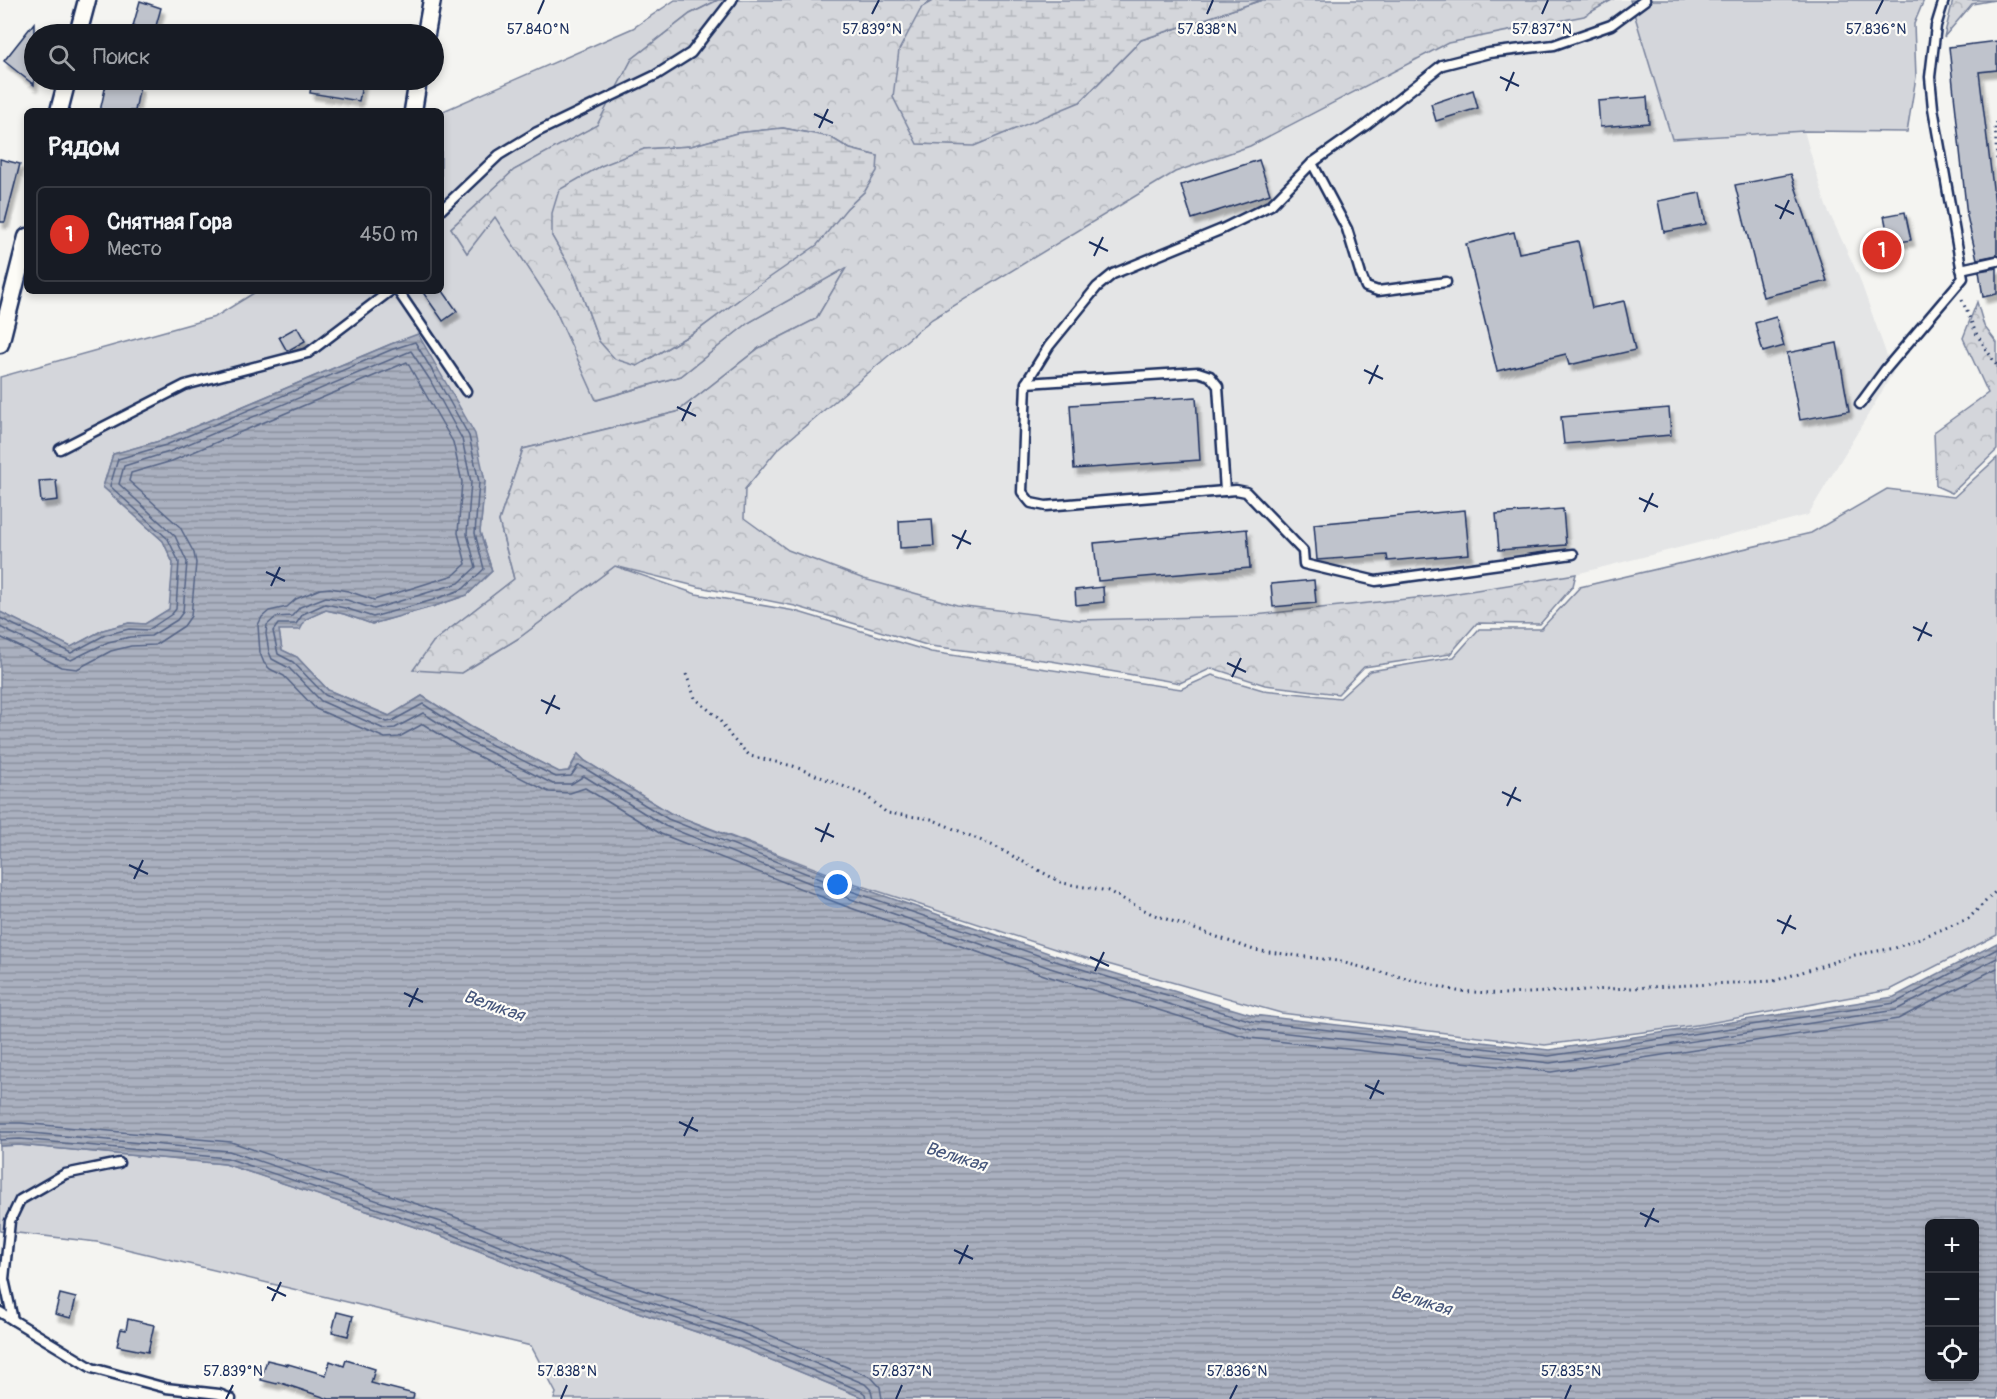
<!DOCTYPE html>
<html lang="ru">
<head>
<meta charset="utf-8">
<style>
	:root { --surface:#171b24; --page:#20242c; --text:#f1f3f6; --muted:#9ea1a6; --line:#363941; --accent:#d93025 }
	body { margin:0; font-family:Pangolin,sans-serif; background:var(--page); color:var(--text) }
	.controls { position:absolute; right:18px; bottom:18px; display:grid; overflow:hidden; border-radius:9px; box-shadow:0 3px 9px #0003 }
	.controls button { width:54px; height:54px; display:grid; place-items:center; padding:0; border:0; border-bottom:2px solid var(--line); background:var(--surface); color:var(--text); font:30px sans-serif }
	.you { position:absolute; left:838px; top:885px; width:21px; height:21px; margin:-15px; border:4px solid #fff; border-radius:50%; background:#1a73e8; box-shadow:0 0 0 9px #1a73e833 }
	.badge { display:grid; place-items:center; width:39px; height:39px; border-radius:50%; background:var(--accent); color:#fff; font-size:20px; font-weight:700 }
	.pin { position:absolute; translate:-50% -50%; border:3px solid #fff; box-shadow:0 2px 6px #0006 }
	.list { margin:0; padding:0; list-style:none }
	h2 { display:flex; justify-content:space-between; align-items:center; height:78px; margin:0; padding:0 24px; font-size:26px }
	h2 small { font-size:20px; font-weight:400; color:var(--muted) }
	.list li { display:grid; grid-template-columns:39px 1fr auto; gap:18px; align-items:center; box-sizing:border-box; height:96px; margin:0 12px 12px; padding:0 12px; border:2px solid var(--line); border-radius:9px }
	.list b { display:block; font-size:22px; white-space:nowrap }
	.list p { margin:0; font-size:20px; white-space:nowrap; color:var(--muted) }
	.list em { font-size:20px; font-style:normal; color:var(--muted) }
	.icon { flex:none; width:33px; height:33px; fill:none; stroke:currentColor; stroke-width:2; stroke-linecap:round; stroke-linejoin:round }
	.map { position:relative; flex:none; width:1997px; height:1399px; overflow:hidden }
	.search { position:absolute; background:var(--surface); box-shadow:0 3px 9px #0003; left:24px; top:24px; width:420px; height:66px; display:flex; align-items:center; gap:15px; box-sizing:border-box; padding:0 21px; border-radius:33px; color:var(--muted); font-size:22px }
	.panel { position:absolute; background:var(--surface); box-shadow:0 3px 9px #0003; left:24px; top:108px; width:420px; height:186px; border-radius:9px }
	.map>svg:first-child { display:block }
</style>
</head>
<body>
<div class="map">
<svg width="1997" height="1399" viewBox="0 0 1997 1399">
	<defs>
		<pattern id="forest-crowns" width="20" height="18" patternUnits="userSpaceOnUse" patternTransform="scale(1.5)"><rect width="20" height="18" fill="#d4d6db"/><path d="M2 6a3 3 0 1 1 6 0M12 15a3 3 0 1 1 6 0" fill="none" stroke="#b5b8be"/></pattern>
		<pattern id="wetland-marsh" width="20" height="14" patternUnits="userSpaceOnUse" patternTransform="scale(1.5)"><rect width="20" height="14" fill="#d4d6db"/><path d="M1 5h8M5 5V1M11 12h8M15 12V8" fill="none" stroke="#b5b8be"/></pattern>
		<pattern id="water-rules" width="6" height="5" patternUnits="userSpaceOnUse" patternTransform="scale(1.5)"><rect width="6" height="5" fill="#aab0bf"/><path d="M0 2.5h6" fill="none" stroke="#8a909e"/></pattern>
		<filter id="shadow"><feDropShadow dx="3.5" dy="6" stdDeviation="1.5" flood-color="#0004"/></filter>
	</defs>
	<rect width="100%" height="100%" fill="#f4f4f1"/>
	<filter id="ink" filterUnits="userSpaceOnUse"><feTurbulence type="fractalNoise" baseFrequency=".0167" numOctaves="2"/><feDisplacementMap in="SourceGraphic" scale="12" xChannelSelector="R" yChannelSelector="G"/><feConvolveMatrix kernelMatrix="1 2 1 2 8 2 1 2 1" color-interpolation-filters="sRGB"/></filter>
	<g filter="url(#ink)">
		<!-- built -->
		<polygon fill="#e4e5e6" points="1612,0 1630,0 1672,139 1804,131 1826,206 1859,277 1893,373 1808,515 1576,574 1445,595 1245,616 1080,620 957,605 864,579 788,550 744,518 745,489 780,446 932,319 1175,172 1250,146 1448,43 1584,16"/>
		<!-- green -->
		<g fill="#d4d6db" stroke="#78829c" stroke-width="1.5">
			<polygon points="675,0 718,0 690,14 632,59 598,125 514,170 451,228 467,253 495,216 554,307 597,400 681,376 748,323 847,267 816,319 759,348 677,412 523,449 499,521 514,579 433,642 462,673 519,638 615,566 696,594 795,611 931,652 1181,689 1212,675 1263,690 1340,698 1370,671 1454,657 1479,629 1541,629 1580,587 1811,533 1887,489 1954,497 1997,458 1997,935 1889,990 1704,1024 1545,1045 1281,1013 1058,950 856,884 670,813 585,761 578,754 568,771 559,772 471,727 422,696 390,716 328,690 297,657 282,650 279,630 326,610 344,614 372,624 435,606 467,595 492,571 480,532 485,481 418,335 391,344 163,440 113,454 103,487 163,541 173,563 170,609 145,624 129,623 103,630 71,647 0,612 0,377 215,317 257,291 441,291 441,112 633,28"/>
			<polygon points="1630,0 1924,0 1914,24 1916,77 1907,132 1804,131 1672,139"/>
			<polygon points="19,1145 225,1164 442,1236 591,1296 735,1345 866,1399 554,1399 556,1393 531,1346 97,1242 0,1231 0,1146"/>
		</g>
		<!-- forest -->
		<g fill="url(#forest-crowns)" stroke="#78829c" stroke-width="1.5" fill-rule="evenodd">
			<path d="M718,0h216l-12,7 158,95 61,-62 121,-40h350l-28,16 -136,27 -198,103 -75,26 -243,147 -155,131 -32,39 -1,29 44,32 76,29 93,26 123,15 165,-4 200,-21 131,-21 -3,12 -33,38 -63,-1 -27,31 -86,13 -26,27 -73,-9 -53,-17 -32,15 -129,-22 -121,-15 -135,-40 -96,-19 -84,-21 -96,72 -58,35 -48,-3 20,-28 81,-63 -15,-58 24,-72 154,-37 82,-64 57,-29 30,-51 -98,55 -67,53 -85,24 -42,-93 -59,-90 -28,36 -16,-25 63,-58 83,-45 35,-66 58,-45zM783,128l47,9 20,12 28,7 -13,35 -18,17 -91,79 -58,43 -61,36 -38,-25 -24,-65 -23,-40 92,-87 47,-3 46,-13z"/>
			<polygon points="1953,0 1995,0 1972,4 1944,37"/>
			<polygon points="1977,302 1984,326 1997,343 1997,450 1952,493 1936,486 1934,432 1988,393 1963,338"/>
		</g>
		<!-- wetland -->
		<g fill="url(#wetland-marsh)" stroke="#78829c" stroke-width="1.5">
			<polygon points="934,0 1262,0 1141,40 1080,102 974,146 917,144 893,97 899,50 922,7"/>
			<polygon points="783,128 830,137 850,149 878,156 877,171 865,191 847,208 817,245 756,287 698,330 637,366 615,359 599,341 575,276 552,236 552,213 559,190 601,166 644,149 691,146 737,133"/>
		</g>
		<!-- water -->
		<path fill="url(#water-rules)" stroke="#717c98" stroke-width="1.5" fill-rule="evenodd" d="M418,334l57,100 10,47 -5,51 12,39 -25,24 -32,11 -63,18 -28,-10 -18,-4 -20,9 -6,11h-21l3,20 15,7 31,33 61,26 33,-20 49,31 88,45 10,-1 9,-17 7,7 85,52 183,72 201,70 199,60 296,35 345,-53 103,-54v456h-1131l-131,-54 -144,-49 -149,-60 -217,-72 -206,-19 -19,1v-534l71,35 32,-17 26,-7 16,1 24,-15 4,-46 -10,-22 -60,-54 10,-33 50,-14 228,-96zM1930,1224h44v152h-44z"/>
		<g fill="none" stroke-linecap="round" stroke-linejoin="round">
			<!-- shore -->
			<g stroke="#546385" stroke-width="1.5">
				<polyline points="0,618 71,653 105,635 129,629 148,630 172,614 176,609 179,562 168,539 110,486 118,459 166,445 393,349 415,342 436,377 469,436 479,482 475,533 484,569 463,589 433,600 373,617 345,608 325,604 303,614 296,624 278,624 273,631 278,654 293,662 325,695 387,722 392,721 423,704 468,733 556,777 571,776 578,766 581,766 668,819 851,891 1052,960 1252,1021 1549,1056 1895,1003 1997,949"/>
				<polyline points="0,627 47,651 71,660 108,642 130,637 151,636 177,620 183,612 187,562 175,536 119,484 124,466 169,452 411,351 430,380 462,439 471,482 467,534 476,567 459,583 374,609 347,600 326,597 300,607 292,616 276,617 267,625 266,634 269,652 272,659 289,668 321,701 384,729 395,728 423,713 464,739 553,784 571,784 584,776 665,826 848,898 1050,968 1251,1029 1550,1063 1896,1010 1997,958"/>
				<polyline points="0,637 61,667 77,669 111,651 131,646 155,645 184,626 191,616 196,563 194,553 180,527 129,481 131,473 172,461 407,362 453,442 462,482 458,533 466,564 454,575 374,600 348,591 330,588 320,589 296,599 287,607 269,611 262,617 258,625 260,653 264,663 270,669 284,676 316,709 385,738 399,737 423,724 460,747 549,792 570,793 585,788 661,834 845,906 1047,976 1250,1038 1551,1072 1898,1019 1997,968"/>
				<polyline points="0,1123 21,1123 231,1142 450,1215 599,1275 743,1324 871,1377 880,1387 882,1399"/>
				<polyline points="0,1132 20,1132 229,1151 447,1224 595,1284 740,1332 865,1384 871,1390 873,1399"/>
				<polyline points="0,1140 20,1139 227,1158 444,1231 593,1291 738,1339 861,1391 865,1394 866,1399"/>
			</g>
		</g>
		<!-- building -->
		<g fill="#bfc3cc" stroke="#1b2f5e" stroke-width="1.5" filter="url(#shadow)">
			<polygon points="140,1 161,8 154,33 133,26"/>
			<polygon points="34,23 34,85 4,61"/>
			<polygon points="1997,41 1997,70 1979,72 1997,221 1997,255 1977,259 1967,216 1949,47"/>
			<polygon points="107,80 140,86 135,111 100,111"/>
			<polygon points="312,80 363,80 359,101 310,93"/>
			<polygon points="1473,90 1478,108 1436,121 1431,104"/>
			<polygon points="1647,97 1649,123 1600,127 1598,101"/>
			<polygon points="0,159 20,164 5,222 0,222"/>
			<polygon points="1259,160 1270,194 1192,219 1181,185"/>
			<polygon points="1791,174 1827,281 1763,297 1735,185"/>
			<polygon points="1700,193 1706,224 1664,232 1658,201"/>
			<polygon points="1905,212 1911,240 1890,244 1884,216"/>
			<polygon points="1514,232 1519,253 1578,241 1592,308 1624,301 1635,350 1569,365 1566,354 1497,371 1466,244"/>
			<polygon points="1997,268 1997,294 1983,297 1979,271"/>
			<polygon points="422,291 443,291 457,311 443,321"/>
			<polygon points="1776,317 1784,346 1763,352 1755,323"/>
			<polygon points="297,327 305,341 287,351 279,337"/>
			<polygon points="1837,343 1849,411 1800,420 1787,353"/>
			<polygon points="1196,397 1200,460 1074,469 1070,405"/>
			<polygon points="1669,408 1671,435 1564,444 1561,417"/>
			<polygon points="56,480 58,500 41,502 39,481"/>
			<polygon points="1563,509 1566,545 1499,550 1496,514"/>
			<polygon points="1465,510 1469,554 1388,561 1387,555 1317,560 1314,524"/>
			<polygon points="932,519 934,546 900,548 899,521"/>
			<polygon points="1247,529 1250,568 1098,581 1094,543"/>
			<polygon points="1314,580 1316,603 1273,607 1271,584"/>
			<polygon points="1103,587 1104,602 1076,605 1075,590"/>
			<polygon points="60,1294 76,1298 71,1318 55,1314"/>
			<polygon points="337,1312 353,1316 348,1336 332,1332"/>
			<polygon points="128,1319 154,1325 148,1352 117,1346 121,1329 126,1330"/>
			<polygon points="267,1360 288,1365 288,1364 326,1375 330,1361 344,1366 346,1360 375,1369 371,1383 414,1394 413,1399 329,1399 278,1382 277,1384 261,1380"/>
		</g>
		<g fill="none" stroke-linecap="round" stroke-linejoin="round">
			<!-- service casing -->
			<g stroke="#1b2f5e" stroke-width="13">
				<g id="service">
					<polyline points="1312,163 1347,229 1361,275 1366,287 1378,291 1446,282"/>
					<polyline points="441,210 499,155 537,132 656,75 691,53 732,0"/>
					<polyline points="1961,269 1997,261"/>
					<polyline points="398,291 466,391"/>
					<polyline points="1026,383 1198,372 1210,376 1218,386 1225,491"/>
					<polyline points="1860,404 1885,370 1963,278 1933,108 1930,77 1936,26 1944,0"/>
					<polyline points="60,449 185,385 308,353 390,291"/>
					<polyline points="1573,554 1376,581 1304,564 1303,551 1246,492 1236,490 1046,506 1031,503 1022,492 1026,383 1049,346 1097,287 1113,274 1220,230 1271,205 1312,163 1366,125 1442,65 1489,53 1554,45 1611,25 1645,0"/>
					<polyline points="119,1163 65,1174 20,1200 10,1221 4,1279 13,1320 92,1368 166,1388 219,1394 231,1399"/>
					<polyline points="0,1312 13,1320"/>
				</g>
			</g>
			<!-- minor casing -->
			<g stroke="#1b2f5e" stroke-width="21">
				<g id="minor">
					<polyline points="78,34 87,0"/>
					<polyline points="426,34 432,0"/>
					<polyline points="59,111 67,80"/>
					<polyline points="413,111 418,80"/>
					<polyline points="0,344 27,237"/>
				</g>
			</g>
			<!-- path -->
			<g stroke="#1b2f5e" stroke-width="3" stroke-dasharray="1.5 4.5" stroke-linecap="butt">
				<polyline points="1997,123 1995,124 1997,161"/>
				<polyline points="1962,300 1976,333 1997,366"/>
				<polyline points="686,674 695,698 718,718 732,738 750,756 793,766 865,795 887,813 931,819 996,847 1062,883 1108,891 1152,914 1254,950 1337,961 1457,991 1507,994 1774,981 1855,955 1895,948 1968,919 1997,890"/>
			</g>
			<!-- service -->
			<use href="#service" stroke="#fdfcf7" stroke-width="8"/>
			<!-- minor -->
			<use href="#minor" stroke="#fdfcf7" stroke-width="16"/>
		</g>
	</g>
	<!-- ticks -->
	<path fill="none" stroke="#1b2f5e" stroke-width="2" d="M538,14l6,-14M872,14l7,-14M1207,14l6,-14M1542,14l6,-14M1876,14l7,-14M1500,77l19,9M1506,91l8,-19M814,114l19,9M819,128l9,-19M1775,205l19,9M1780,219l9,-19M1089,242l19,9M1094,256l9,-19M1364,370l19,9M1369,384l9,-19M677,407l19,9M682,421l9,-19M1639,498l19,9M1644,512l9,-19M952,535l19,9M957,549l9,-19M266,572l19,9M271,586l9,-19M1913,627l19,9M1918,641l9,-19M1227,663l19,9M1232,677l9,-19M541,700l19,9M546,714l9,-19M1502,792l19,9M1507,806l9,-19M815,828l19,9M821,842l8,-19M129,865l19,9M134,879l9,-19M1777,920l19,9M1782,934l9,-19M1090,957l19,9M1095,971l9,-19M404,993l19,9M409,1007l9,-19M1365,1085l19,9M1370,1099l9,-19M679,1122l19,9M684,1136l9,-19M1640,1213l19,9M1645,1227l9,-19M954,1250l19,9M959,1264l9,-19M267,1287l19,9M272,1301l9,-19M226,1399l7,-14M561,1399l6,-14M896,1399l6,-14M1230,1399l7,-14M1565,1399l6,-14"/>
	<g text-anchor="middle" dominant-baseline="central" stroke-width="4.5" stroke-linejoin="round" paint-order="stroke">
		<!-- water labels -->
		<g font-size="18" font-style="italic" fill="#46567b" stroke="#fdfcf7">
			<text transform="translate(494 1006) rotate(19)">Великая</text>
			<text transform="translate(956 1157) rotate(17)">Великая</text>
			<text transform="translate(1421 1301) rotate(17)">Великая</text>
		</g>
	</g>
	<g font-size="15" text-anchor="middle" fill="#1b2f5e" stroke="#fdfcf7" stroke-width="4.5" stroke-linejoin="round" paint-order="stroke">
		<text x="538" y="34">57.840°N</text>
		<text x="872" y="34">57.839°N</text>
		<text x="1207" y="34">57.838°N</text>
		<text x="1542" y="34">57.837°N</text>
		<text x="1876" y="34">57.836°N</text>
		<text x="233" y="1376">57.839°N</text>
		<text x="567" y="1376">57.838°N</text>
		<text x="1571" y="1376">57.835°N</text>
		<text x="902" y="1376">57.837°N</text>
		<text x="1237" y="1376">57.836°N</text>
	</g>
</svg>
<div class="controls">
<button>+</button>
<button>−</button>
<button><svg class="icon" aria-label="locate" viewBox="0 0 24 24"><circle cx="12" cy="12" r="6"/><path d="M12 2v4M12 18v4M2 12h4M18 12h4"/></svg></button>
</div>
<div class="you"></div>
<div class="pin badge" style="left:1882px;top:250px">1</div>
<div class="search"><svg class="icon" aria-label="search" viewBox="0 0 24 24"><circle cx="10" cy="10" r="6"/><path d="M15 15l6 6"/></svg>Поиск</div>
<section class="panel">
<h2>Рядом<small></small></h2>
<ul class="list">
<li><span class="badge">1</span><div><b>Снятная Гора</b><p>Место</p></div><em>450 m</em></li>
</ul>
</section>
</div>
</body>
</html>
